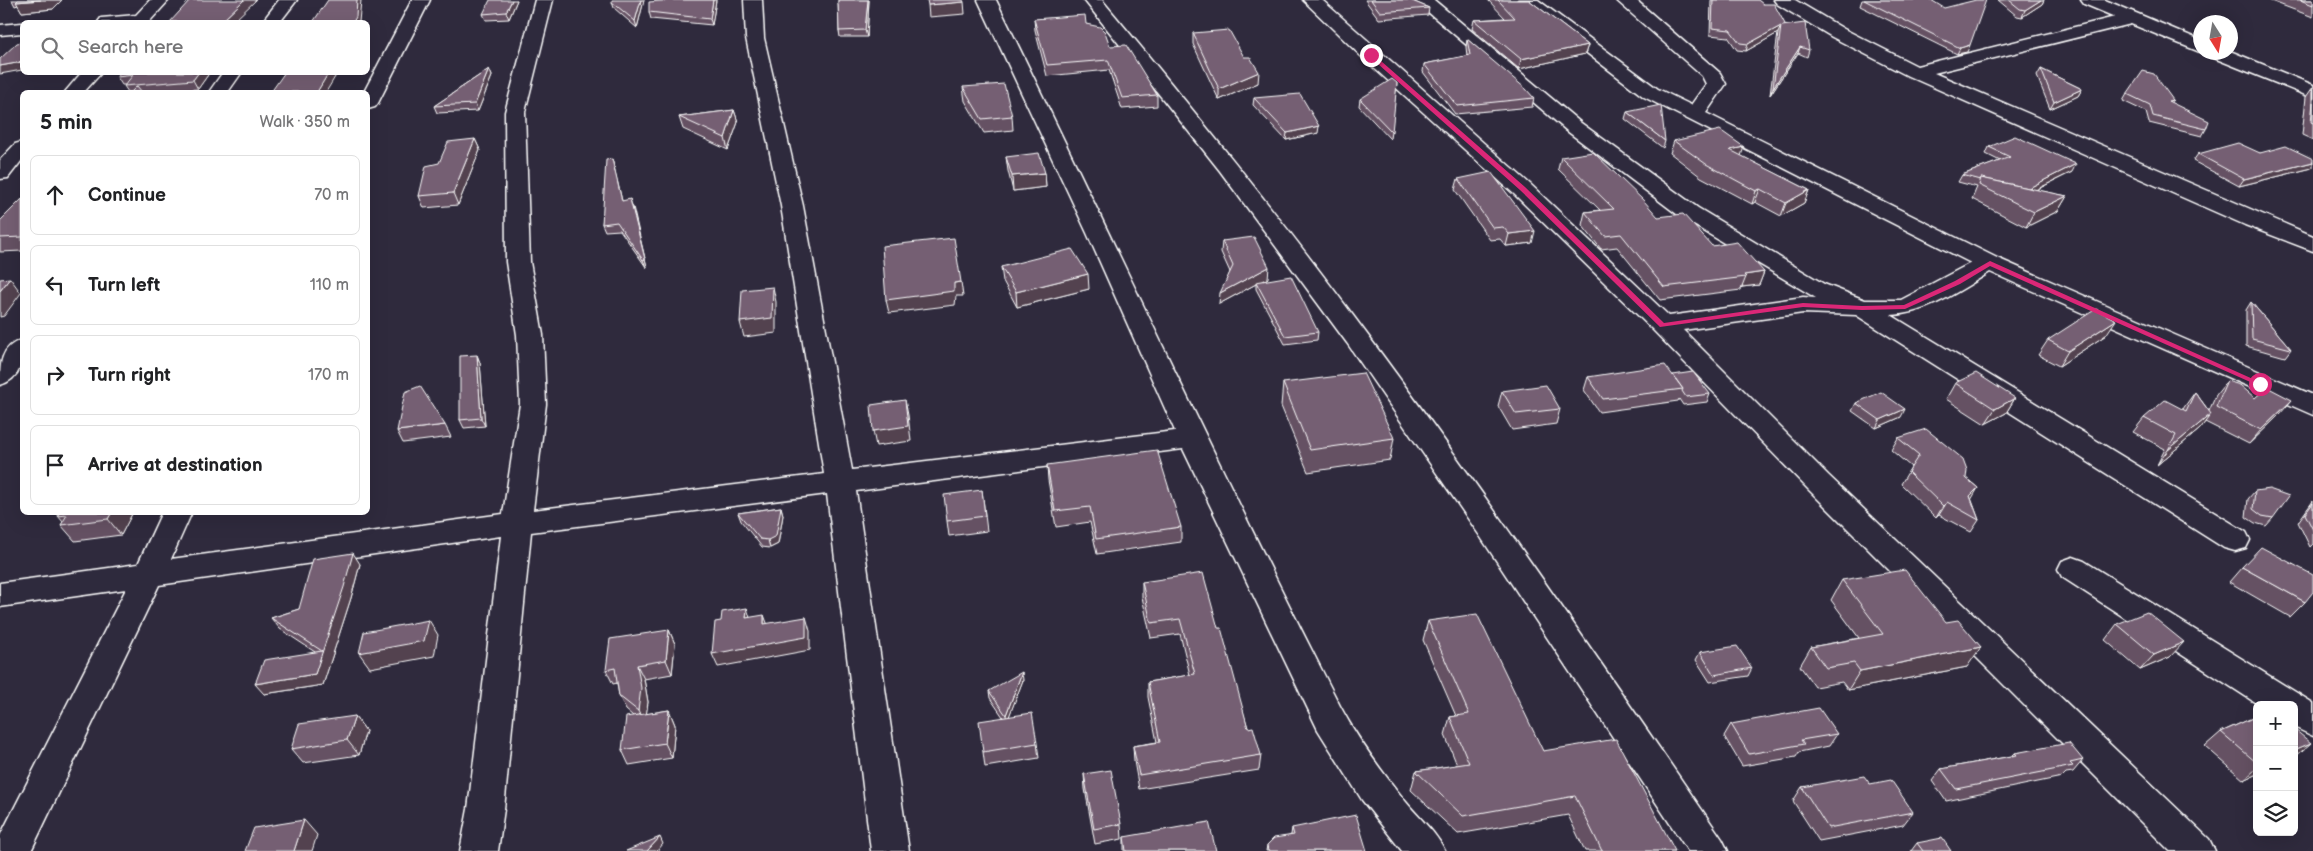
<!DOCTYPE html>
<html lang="en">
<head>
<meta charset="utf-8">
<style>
	:root { --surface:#fff; --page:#f6f6f6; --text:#202124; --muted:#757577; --line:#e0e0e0 }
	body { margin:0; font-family:"Balsamiq Sans",sans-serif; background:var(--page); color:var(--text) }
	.controls { position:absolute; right:15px; bottom:15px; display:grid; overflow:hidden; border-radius:8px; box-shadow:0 5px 20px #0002 }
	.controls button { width:45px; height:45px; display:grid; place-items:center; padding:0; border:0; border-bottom:1px solid var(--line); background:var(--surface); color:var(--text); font:25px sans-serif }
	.compass { position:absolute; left:2193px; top:15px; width:45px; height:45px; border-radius:50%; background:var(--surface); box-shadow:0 5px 20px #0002; rotate:169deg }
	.stop { position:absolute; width:15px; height:15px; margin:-11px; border:4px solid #db2777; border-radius:50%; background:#fff }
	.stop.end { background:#db2777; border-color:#fff; box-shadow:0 1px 5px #0008 }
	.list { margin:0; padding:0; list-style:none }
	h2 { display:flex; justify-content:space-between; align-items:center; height:65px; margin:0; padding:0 20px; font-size:21px }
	h2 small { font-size:16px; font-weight:400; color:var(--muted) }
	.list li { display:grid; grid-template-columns:32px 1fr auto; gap:15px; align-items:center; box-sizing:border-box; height:80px; margin:0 10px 10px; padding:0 10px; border:1px solid var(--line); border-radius:8px }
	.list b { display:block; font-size:19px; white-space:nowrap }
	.list em { font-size:16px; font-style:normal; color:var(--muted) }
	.icon { flex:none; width:28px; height:28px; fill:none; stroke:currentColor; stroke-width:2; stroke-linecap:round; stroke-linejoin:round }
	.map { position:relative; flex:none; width:2313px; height:851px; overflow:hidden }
	.search { position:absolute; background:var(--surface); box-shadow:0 5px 20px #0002; left:20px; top:20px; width:350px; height:55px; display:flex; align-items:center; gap:12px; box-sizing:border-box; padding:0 18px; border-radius:8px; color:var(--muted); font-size:19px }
	.panel { position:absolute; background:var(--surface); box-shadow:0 5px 20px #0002; left:20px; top:90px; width:350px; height:425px; border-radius:8px }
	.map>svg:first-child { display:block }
</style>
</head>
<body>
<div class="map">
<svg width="2313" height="851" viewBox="0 0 2313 851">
	<rect width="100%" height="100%" fill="#2f2a3d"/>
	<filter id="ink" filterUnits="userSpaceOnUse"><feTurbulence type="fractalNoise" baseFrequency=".02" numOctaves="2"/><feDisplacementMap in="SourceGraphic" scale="10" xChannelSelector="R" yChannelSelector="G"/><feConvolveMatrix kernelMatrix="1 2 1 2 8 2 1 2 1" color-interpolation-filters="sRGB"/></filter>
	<g filter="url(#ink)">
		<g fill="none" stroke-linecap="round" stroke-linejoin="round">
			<!-- minor casing -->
			<g stroke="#fff" stroke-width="3">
				<g id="minor">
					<polygon points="150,0 169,0 149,22 98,22 101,18 136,15"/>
					<polygon points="279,0 297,0 280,22 262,22"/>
					<polygon points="412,0 430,0 378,103 375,107 368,109 368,92 364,92"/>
					<path d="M535,0h18l-28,112 5,150 13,73 3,69 -13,106 291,-36 -43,-268 -35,-168 -2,-38h18l2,38 39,168 49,264 323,-39 -88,-198 -109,-233h18c115,235 225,473 344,706 18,34 42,66 66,96 13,16 30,30 39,49h-43l-40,-51 -44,-70 -135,-281 -327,42 53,360h-38l-44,-357 -296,38 -27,277 -6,42h-38l8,-42 33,-273 -342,49 -128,266h-31v-15l126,-247 -126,18v-24l138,-19 24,-52h30l-21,47 332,-45 17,-110 -3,-69 -11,-73 -1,-150z"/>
					<path d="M1084,0h18c91,109 180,219 264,333 123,166 239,336 356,506l6,12h-40l-208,-315 -133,-193 -127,-172z"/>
					<path d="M1303,0h19l208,184 139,132 134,-19 13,1 -134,-80 -115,-87 -153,-131h20l147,123 117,85 126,76 41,16h36l70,-37 -327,-166 -126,-97h20l120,89 33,16 15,-21 -4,-8 -86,-76h20l84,73 6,11 -20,29 291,145 316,137v20l-323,-143c-29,18 -64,42 -99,43l355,217 4,8 -4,8 -11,3 -11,-3 -368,-233 -53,-2 -120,17 145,145 381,364 6,12h-45l-362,-362 -154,-158 -140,-137 -150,-135z"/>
					<polygon points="1774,0 1795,0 1844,29 1917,66 2115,17 2084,4 2081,0 2105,0 2200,40 2200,52 2131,24 1934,73 2313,236 2313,251 2245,225 1908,76 1832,37 1777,4"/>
					<polygon points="22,23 22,33 0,35 0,25"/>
					<polygon points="2230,51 2313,85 2313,98 2209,56 2207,52"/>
					<polygon points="82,72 102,72 84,92 65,92"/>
					<polygon points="223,72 242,72 228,92 209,92"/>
					<polygon points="22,142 22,160 8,178 0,179 0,160 15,144"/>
					<path d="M22,340c3,19 -1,39 -22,45 0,-20 0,-39 22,-45z"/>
					<polygon points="2073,557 2084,561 2313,703 2313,736 2294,727 2294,705 2259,705 2062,577 2058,569 2062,561"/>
				</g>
			</g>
			<!-- minor -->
			<use href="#minor" fill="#2f2a3d" fill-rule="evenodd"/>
		</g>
		<!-- wall -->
		<g fill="#655163" stroke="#fff">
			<polygon points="12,0 62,0 53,9 22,12 18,5 15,6"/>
			<polygon points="517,0 509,19 486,20 483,14"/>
			<polygon points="644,0 637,28 614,8 612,2"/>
			<polygon points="674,0 716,0 712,25 651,19 649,12"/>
			<polygon points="838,0 869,0 867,37 840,37 839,31"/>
			<polygon points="1365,0 1410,0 1429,8 1428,15 1379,19"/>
			<polygon points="1488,0 1529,0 1588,45 1585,54 1519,69 1472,29 1474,20 1505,18"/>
			<polygon points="1711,0 1758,0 1809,50 1807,57 1798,53 1770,95 1778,33 1746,51 1737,50 1728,37 1710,35"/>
			<polygon points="1862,0 1931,0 1967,52 1957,54 1860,6"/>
			<polygon points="1998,0 2044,0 2042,4 2022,17 2017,16"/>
			<polygon points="2268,0 2313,0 2313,17"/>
			<polygon points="1034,19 1086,24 1110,46 1157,95 1157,106 1122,109 1109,70 1047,76 1035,30"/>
			<polygon points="1193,33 1244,57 1258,83 1219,100 1193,44"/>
			<polygon points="1467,39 1534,98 1532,107 1455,114 1423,72 1424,64 1467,56 1466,47"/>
			<polygon points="489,69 492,76 478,111 437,113 434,106"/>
			<polygon points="2041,69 2082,89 2078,96 2050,109 2037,76"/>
			<polygon points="120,72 210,72 198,89 151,92 128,92 124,86 126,85 122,85 117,77"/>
			<polygon points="1397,83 1390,139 1359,106 1360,99"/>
			<polygon points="963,87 1012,116 1013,130 984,133 965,101"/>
			<polygon points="2313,87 2313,140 2302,135 2306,97"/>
			<polygon points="2127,94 2173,100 2171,103 2206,129 2202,136 2149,123 2146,112 2123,101"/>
			<polygon points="1254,98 1318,133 1286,140 1253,105"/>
			<polygon points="734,110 738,122 728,150 683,129 679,117"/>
			<polygon points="1627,112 1665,141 1663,148 1625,119"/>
			<polygon points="475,139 480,150 458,205 424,208 419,196 439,163"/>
			<polygon points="1674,141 1741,156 1809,190 1804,203 1781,216 1755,202 1752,204 1701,177 1670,153"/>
			<polygon points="1989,147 2072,172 2036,190 2067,196 2058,211 2026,227 1972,199 1977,187 1958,182 1962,175 2000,161 1986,154"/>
			<polygon points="2260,153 2312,168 2239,186 2193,161 2198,154"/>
			<polygon points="1006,157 1045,173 1046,187 1013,191 1008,171"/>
			<polygon points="1561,157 1658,217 1712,246 1764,272 1759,285 1742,287 1741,290 1660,300 1617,247 1601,249 1582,225 1585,212 1600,210 1558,169"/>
			<polygon points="612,159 614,166 622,201 633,207 647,267 646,267 620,230 605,231 602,224"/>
			<polygon points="1458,179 1532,243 1506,246 1500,239 1490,240 1455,190"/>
			<polygon points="22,199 22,251 0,252 0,221"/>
			<polygon points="1222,241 1268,278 1264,281 1318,332 1317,340 1285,344 1256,289 1256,284 1219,304 1230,272 1221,252"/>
			<polygon points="1001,267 1089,289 1017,307 1003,281"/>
			<polygon points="2251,302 2291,349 2285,357 2246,346 2246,310"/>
			<polygon points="2106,335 2059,366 2038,355 2048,340"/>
			<polygon points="477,355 480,363 485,426 464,428 460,420"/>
			<polygon points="1673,375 1710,394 1707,402 1683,405 1679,399 1678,401 1599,412 1584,390 1588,377"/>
			<polygon points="2227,381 2280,414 2249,444 2205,422 2200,429 2157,465 2165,449 2133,432 2144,418 2183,409 2185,406 2195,392 2209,411 2216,395"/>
			<polygon points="1283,383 1394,438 1390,460 1308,472 1281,406"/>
			<polygon points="1955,383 2015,398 2006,413 1985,424 1946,399"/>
			<polygon points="1502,391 1560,409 1556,424 1512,430 1498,406"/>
			<polygon points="1856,403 1901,417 1876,428 1852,411"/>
			<polygon points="445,425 451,437 403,443 397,431"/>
			<polygon points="1898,438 1966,478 1978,488 1971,498 1979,520 1971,532 1939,515 1936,518 1901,484 1911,467 1891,450"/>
			<polygon points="1047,465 1181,527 1181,542 1097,554 1090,522 1056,527 1048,480"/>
			<polygon points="982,490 987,531 949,536 947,521"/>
			<polygon points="2255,491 2273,518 2266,526 2255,523 2246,517 2248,499"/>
			<polygon points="2313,501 2313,544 2310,547 2298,522"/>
			<polygon points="781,507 783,515 778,544 770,548 762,547 741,521 738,513"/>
			<polygon points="60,512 133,512 121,535 75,541 61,525 63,522 58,516"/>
			<polygon points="360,564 351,598 323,685 264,694 315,652 280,629 271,618 299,609"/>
			<polygon points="2242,567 2305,602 2290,617 2229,582"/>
			<polygon points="1842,580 1967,667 1848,690 1842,682 1815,687 1800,666 1811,647 1859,638 1831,600"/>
			<polygon points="1142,582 1218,628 1248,728 1261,755 1259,770 1139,789 1134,761 1133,746 1157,742 1148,697 1148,682 1190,675 1180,634 1151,638 1142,597"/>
			<polygon points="1428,621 1543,751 1675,851 1585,851 1568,815 1458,834 1411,790 1416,771 1457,765 1445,735 1450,717 1456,716 1423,640"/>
			<polygon points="2117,624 2170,657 2140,670 2105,640"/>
			<polygon points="669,630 675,644 672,674 644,679 648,702 646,714 669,710 675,725 672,758 629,765 622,750 633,716 626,710 619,696 617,683 613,684 606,670"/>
			<polygon points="1700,652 1752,668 1748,676 1710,682 1696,660"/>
			<polygon points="1023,680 1009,716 1037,743 1039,758 985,767 983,752 1003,717 990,698 989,691"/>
			<polygon points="355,716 366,731 359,755 303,763 291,749"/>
			<polygon points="2257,716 2257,774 2244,780 2205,746 2221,732"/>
			<polygon points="1731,724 1837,734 1829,746 1799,752 1796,757 1742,766 1724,736"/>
			<polygon points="2015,753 2083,760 2073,772 2066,773 2062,777 1946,801 1932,781 1941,769 2012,756"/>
			<polygon points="1084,774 1121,824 1122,839 1095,844 1085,789"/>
			<polygon points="1870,784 1913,812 1903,825 1819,841 1793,801 1802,787"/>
			<polygon points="1292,828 1367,851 1266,851 1267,845 1291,835"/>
			<polygon points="1124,837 1216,851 1124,851"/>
			<polygon points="1917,843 1951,851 1911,851"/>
		</g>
		<!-- shaded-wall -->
		<g fill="#524250" stroke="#fff">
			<polygon points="41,0 62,0 53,9 22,12 16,2"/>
			<polygon points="244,0 256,0 233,22 221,22"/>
			<polygon points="357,0 361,0 359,22 353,22"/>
			<polygon points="512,0 517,0 509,19 506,12"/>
			<polygon points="641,0 644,0 637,28 635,21"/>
			<polygon points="713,0 716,0 712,25 710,19"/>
			<polygon points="868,0 869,0 867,37 865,30"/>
			<polygon points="2041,0 2044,0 2042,4 2022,17 2025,10"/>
			<polygon points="964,2 965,14 929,17 928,5"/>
			<polygon points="1781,26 1778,33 1746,51 1748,44"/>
			<polygon points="1588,45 1585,54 1519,69 1521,59"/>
			<polygon points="1970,45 1967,52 1957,54 1960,48"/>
			<polygon points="1800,47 1798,53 1770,95 1773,88"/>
			<polygon points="22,62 22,70 0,74 0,66"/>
			<polygon points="489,69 492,76 478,111 475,104"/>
			<polygon points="199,72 210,72 198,89 193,80"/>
			<polygon points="329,72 338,72 326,92 317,92"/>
			<polygon points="1259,72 1258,83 1219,100 1219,89"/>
			<polygon points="2082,89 2078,96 2050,109 2054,102"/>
			<polygon points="734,110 738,122 728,150 725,138"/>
			<polygon points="1319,126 1318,133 1286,140 1287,133"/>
			<polygon points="475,139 480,150 458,205 453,193"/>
			<polygon points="1744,147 1740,159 1730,150"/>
			<polygon points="2313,162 2313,167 2312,168 2239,186 2244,179"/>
			<polygon points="2076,164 2072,172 2021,197 2025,190"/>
			<polygon points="1045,173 1046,187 1013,191 1012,176"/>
			<polygon points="1760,189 1755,202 1752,204 1756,191"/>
			<polygon points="1809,190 1804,203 1781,216 1786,203"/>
			<polygon points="2067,196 2058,211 2026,227 2034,212"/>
			<polygon points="630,199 647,267 646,267 643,260"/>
			<polygon points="1535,231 1532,243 1506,246 1509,234"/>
			<polygon points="1269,267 1268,278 1258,284 1256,282 1256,284 1219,304 1220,293"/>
			<polygon points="1764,272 1759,285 1742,287 1746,277 1744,275"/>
			<polygon points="1088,274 1089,289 1017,307 1016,292"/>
			<polygon points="10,278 21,293 4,316 0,317 0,291"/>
			<polygon points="961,282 963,296 956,296 955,305 889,313 886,300 954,283"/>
			<polygon points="773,287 776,302 776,333 744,337 740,322"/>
			<polygon points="2116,320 2106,335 2059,366 2068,351"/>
			<polygon points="477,355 480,363 485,426 481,418"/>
			<polygon points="2015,398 2006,413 1985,424 1995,409"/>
			<polygon points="905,400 908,415 911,441 876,446 873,431"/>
			<polygon points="2292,400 2280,414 2249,444 2261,430"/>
			<polygon points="1905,409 1901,417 1876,428 1880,420"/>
			<polygon points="2211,414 2200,429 2157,465 2168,450"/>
			<polygon points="1978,488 1971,500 1970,496"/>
			<polygon points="1947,502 1939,515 1936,518 1943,506"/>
			<polygon points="781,507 783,515 778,544 770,548 768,540"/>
			<polygon points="112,512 133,512 121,535 108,519"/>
			<polygon points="353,553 360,564 351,598 323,685 264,694 255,684 315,674"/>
			<polygon points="747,608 751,621 746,618"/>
			<polygon points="764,615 769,628 764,624"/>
			<polygon points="806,617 810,631 810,650 718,667 712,654"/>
			<polygon points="429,620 438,635 434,656 370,668 359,653"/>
			<polygon points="669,630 675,644 672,674 666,660"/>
			<polygon points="2184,642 2170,657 2140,670 2154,655"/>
			<polygon points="1981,647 1967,667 1848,690 1860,671"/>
			<polygon points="637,665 644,679 648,702 645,725 638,711"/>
			<polygon points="1022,672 1023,680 1007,722 1006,715"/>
			<polygon points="669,710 675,725 672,758 665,743"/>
			<polygon points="355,716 366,731 359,755 347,740"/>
			<polygon points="2311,743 2294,758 2294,750"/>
			<polygon points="2257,768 2257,774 2244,780"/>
			<polygon points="304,820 317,835 312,851 294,851"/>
			<polygon points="660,837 663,844 657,851 647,851"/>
		</g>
		<!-- building -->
		<g fill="#755e73" stroke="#fff">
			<polygon points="18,0 41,0 16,2"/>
			<polygon points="190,0 244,0 221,22 170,22"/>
			<polygon points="328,0 357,0 356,17 353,22 313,22"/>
			<polygon points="490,0 512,0 506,12 483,14"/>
			<polygon points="612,0 641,0 635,21 612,2"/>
			<polygon points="674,0 713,0 710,19 649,12 649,2"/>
			<polygon points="838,0 868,0 865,30 839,31"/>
			<polygon points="927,0 963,0 964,2 928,5"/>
			<polygon points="1371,0 1410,0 1429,8 1380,12"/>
			<polygon points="1498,0 1529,0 1588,45 1521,59 1474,20 1515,18"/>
			<polygon points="1713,0 1758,0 1763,4 1774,4 1785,24 1782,26 1805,23 1809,50 1800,47 1773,88 1781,26 1748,44 1740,43 1730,30 1712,28"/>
			<polygon points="1864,0 1931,0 1944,8 1976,0 1986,0 1970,45 1960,48"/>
			<polygon points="2009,0 2041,0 2025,10 2020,9"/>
			<polygon points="2300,0 2313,0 2313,5"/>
			<polygon points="1085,15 1086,24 1100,27 1105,32 1110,46 1126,45 1157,95 1122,98 1108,60 1047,65 1034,19"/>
			<polygon points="1229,30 1244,57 1250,57 1259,72 1219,89 1193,33"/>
			<polygon points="1467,39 1526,89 1534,98 1457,106 1424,64 1470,55"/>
			<polygon points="22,42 22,62 0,66 0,59 17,43"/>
			<polygon points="489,69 475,104 434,106"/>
			<polygon points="2041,69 2082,89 2054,102"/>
			<polygon points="2143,71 2154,74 2173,100 2168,101 2209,121 2206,129 2153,116 2150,105 2127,94"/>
			<polygon points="120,72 199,72 193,80 124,86 133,75 117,77"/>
			<polygon points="285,72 329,72 317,92 271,92"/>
			<polygon points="1392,79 1397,83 1392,132 1360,99"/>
			<polygon points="1004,84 1012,116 982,119 963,87"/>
			<polygon points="137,86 142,92 131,92"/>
			<polygon points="1300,94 1319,126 1287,133 1254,98"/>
			<polygon points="2313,102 2313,123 2311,122"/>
			<polygon points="1661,105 1665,141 1627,112"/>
			<polygon points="734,110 725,138 679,117"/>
			<polygon points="1720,130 1744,147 1730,150 1809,190 1786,203 1760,189 1756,191 1706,164 1674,141"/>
			<polygon points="2015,136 2076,164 2029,188 1981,178 1981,180 1962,175 2010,157 1989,147"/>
			<polygon points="475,139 453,193 419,196 426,166 439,163 448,142"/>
			<polygon points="2238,143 2260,153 2286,146 2313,159 2313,162 2244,179 2198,154"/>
			<polygon points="1593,152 1644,201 1658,217 1683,214 1712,246 1737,242 1764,272 1744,275 1746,277 1664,287 1621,234 1605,236 1585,212 1614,209 1561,157"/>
			<polygon points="1039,153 1045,173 1012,176 1006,157"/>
			<polygon points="612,159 622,201 630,199 645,259 643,260 617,222 602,224 606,160"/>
			<polygon points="1491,172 1535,231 1509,234 1503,227 1493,228 1458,179"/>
			<polygon points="1981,178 2067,196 2034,212 1979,185"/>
			<polygon points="22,199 22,237 0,238 0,221"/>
			<polygon points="1254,237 1269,267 1220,293 1233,266 1222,241"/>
			<polygon points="954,238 961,282 954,283 954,291 886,300 882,246"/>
			<polygon points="1072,249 1088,274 1016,292 1001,267"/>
			<polygon points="1291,276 1318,332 1285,336 1256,282"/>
			<polygon points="10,278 0,291 0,279"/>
			<polygon points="773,287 772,318 740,322 742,290"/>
			<polygon points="2251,302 2291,349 2252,339"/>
			<polygon points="2096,309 2116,320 2068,351 2048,340"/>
			<polygon points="477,355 481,418 460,420 460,356"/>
			<polygon points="1665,365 1683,389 1603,399 1588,377"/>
			<polygon points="1693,372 1710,394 1686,397 1682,391 1683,389 1673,375"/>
			<polygon points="1363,373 1394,438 1310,450 1283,383"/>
			<polygon points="1976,373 2015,398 1995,409 1955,383"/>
			<polygon points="2227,381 2240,385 2255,398 2267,387 2292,400 2261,430 2216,407"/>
			<polygon points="1546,385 1560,409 1516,414 1502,391"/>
			<polygon points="420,386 445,425 397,431 405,392"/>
			<polygon points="1881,392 1905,409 1880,420 1856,403"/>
			<polygon points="2195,392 2211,414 2168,450 2176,435 2144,418 2165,400 2186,411"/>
			<polygon points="905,400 908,426 873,431 871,405"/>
			<polygon points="1926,429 1963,459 1967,470 1966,478 1978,488 1970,496 1979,520 1947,502 1943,506 1908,472 1919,455 1898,438"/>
			<polygon points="1157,450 1181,527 1096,539 1090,507 1055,511 1047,465"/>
			<polygon points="2269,489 2289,496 2273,518 2262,516 2253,509 2255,491"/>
			<polygon points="982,490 985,516 947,521 944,495"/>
			<polygon points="2313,503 2313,530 2305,514"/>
			<polygon points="781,507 776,536 768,540 760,539 738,513"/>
			<polygon points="60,512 112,512 108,519 61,525 67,515 58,516"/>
			<polygon points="2261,547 2313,575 2313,592 2305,602 2242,567"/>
			<polygon points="353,553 344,587 315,674 255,684 264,660 322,651 271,618 299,609 313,559"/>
			<polygon points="1905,570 1946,622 1958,620 1981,647 1860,671 1854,663 1826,668 1811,647 1883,634 1842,580"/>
			<polygon points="1203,573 1218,628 1221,628 1248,728 1253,727 1261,755 1139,775 1133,746 1160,742 1148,682 1195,674 1180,619 1151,623 1142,582"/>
			<polygon points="747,608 746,618 764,615 764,624 806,617 806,637 712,654 715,622 721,621 722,612"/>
			<polygon points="2147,612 2184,642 2154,655 2117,624"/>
			<polygon points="1477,614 1543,751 1616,739 1675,851 1602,851 1575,796 1463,816 1416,771 1469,763 1450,717 1469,714 1428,621"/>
			<polygon points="429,620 424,641 359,653 364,632"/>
			<polygon points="669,630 666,660 637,665 641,688 638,711 619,696 615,668 606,670 610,639"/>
			<polygon points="1737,646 1752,668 1714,675 1700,652"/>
			<polygon points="1022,672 1006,715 989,691"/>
			<polygon points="1819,708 1837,734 1801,740 1804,744 1749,754 1731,724"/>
			<polygon points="669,710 665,743 622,750 626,717"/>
			<polygon points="1032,713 1037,743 983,752 979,721"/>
			<polygon points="355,716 347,740 291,749 299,724"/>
			<polygon points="2257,716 2257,763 2221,732"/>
			<polygon points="2294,729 2311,743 2294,750"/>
			<polygon points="2069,743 2083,760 2070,763 2073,766 1956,789 1941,769 2017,755 2015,753"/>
			<polygon points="1111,770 1121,824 1094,829 1084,774"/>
			<polygon points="1864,776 1870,784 1891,780 1913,812 1828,828 1802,787"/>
			<polygon points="1356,815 1367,851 1268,851 1267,845 1274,838 1294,835 1292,828"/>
			<polygon points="304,820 294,851 245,851 254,828"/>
			<polygon points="1209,822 1216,851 1126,851 1124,837"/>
			<polygon points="660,837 647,851 626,851"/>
			<polygon points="1942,838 1951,851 1923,851 1917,843"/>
		</g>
	</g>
	<!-- route -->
	<polygon fill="#db2777" points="1369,54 1373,54 1525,187 1664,323 1803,303 1862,306 1904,305 1955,281 1990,261 2264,384 2257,385 1990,266 1960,284 1905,309 1862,310 1803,307 1660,327 1520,190 1369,56"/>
</svg>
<div class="controls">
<button>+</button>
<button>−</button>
<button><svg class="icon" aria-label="layers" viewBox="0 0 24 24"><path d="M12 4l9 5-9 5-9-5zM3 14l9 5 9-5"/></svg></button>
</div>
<svg class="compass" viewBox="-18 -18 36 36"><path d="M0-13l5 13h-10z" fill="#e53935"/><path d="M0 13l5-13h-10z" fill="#757577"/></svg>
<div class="stop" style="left:2260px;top:384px"></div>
<div class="stop end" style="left:1371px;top:55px"></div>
<div class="search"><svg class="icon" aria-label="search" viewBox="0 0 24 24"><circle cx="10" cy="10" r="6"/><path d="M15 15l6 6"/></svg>Search here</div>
<section class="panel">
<h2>5 min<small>Walk · 350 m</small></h2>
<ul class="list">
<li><svg class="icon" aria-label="ahead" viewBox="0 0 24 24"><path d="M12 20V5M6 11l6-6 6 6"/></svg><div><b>Continue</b></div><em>70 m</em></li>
<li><svg class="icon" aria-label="left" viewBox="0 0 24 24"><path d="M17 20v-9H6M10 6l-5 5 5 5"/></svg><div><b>Turn left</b></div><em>110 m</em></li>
<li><svg class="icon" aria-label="right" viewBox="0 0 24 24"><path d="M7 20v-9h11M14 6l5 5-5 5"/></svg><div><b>Turn right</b></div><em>170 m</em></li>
<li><svg class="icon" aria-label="arrive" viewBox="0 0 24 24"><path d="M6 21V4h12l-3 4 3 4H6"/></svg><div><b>Arrive at destination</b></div></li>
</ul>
</section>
</div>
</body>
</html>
